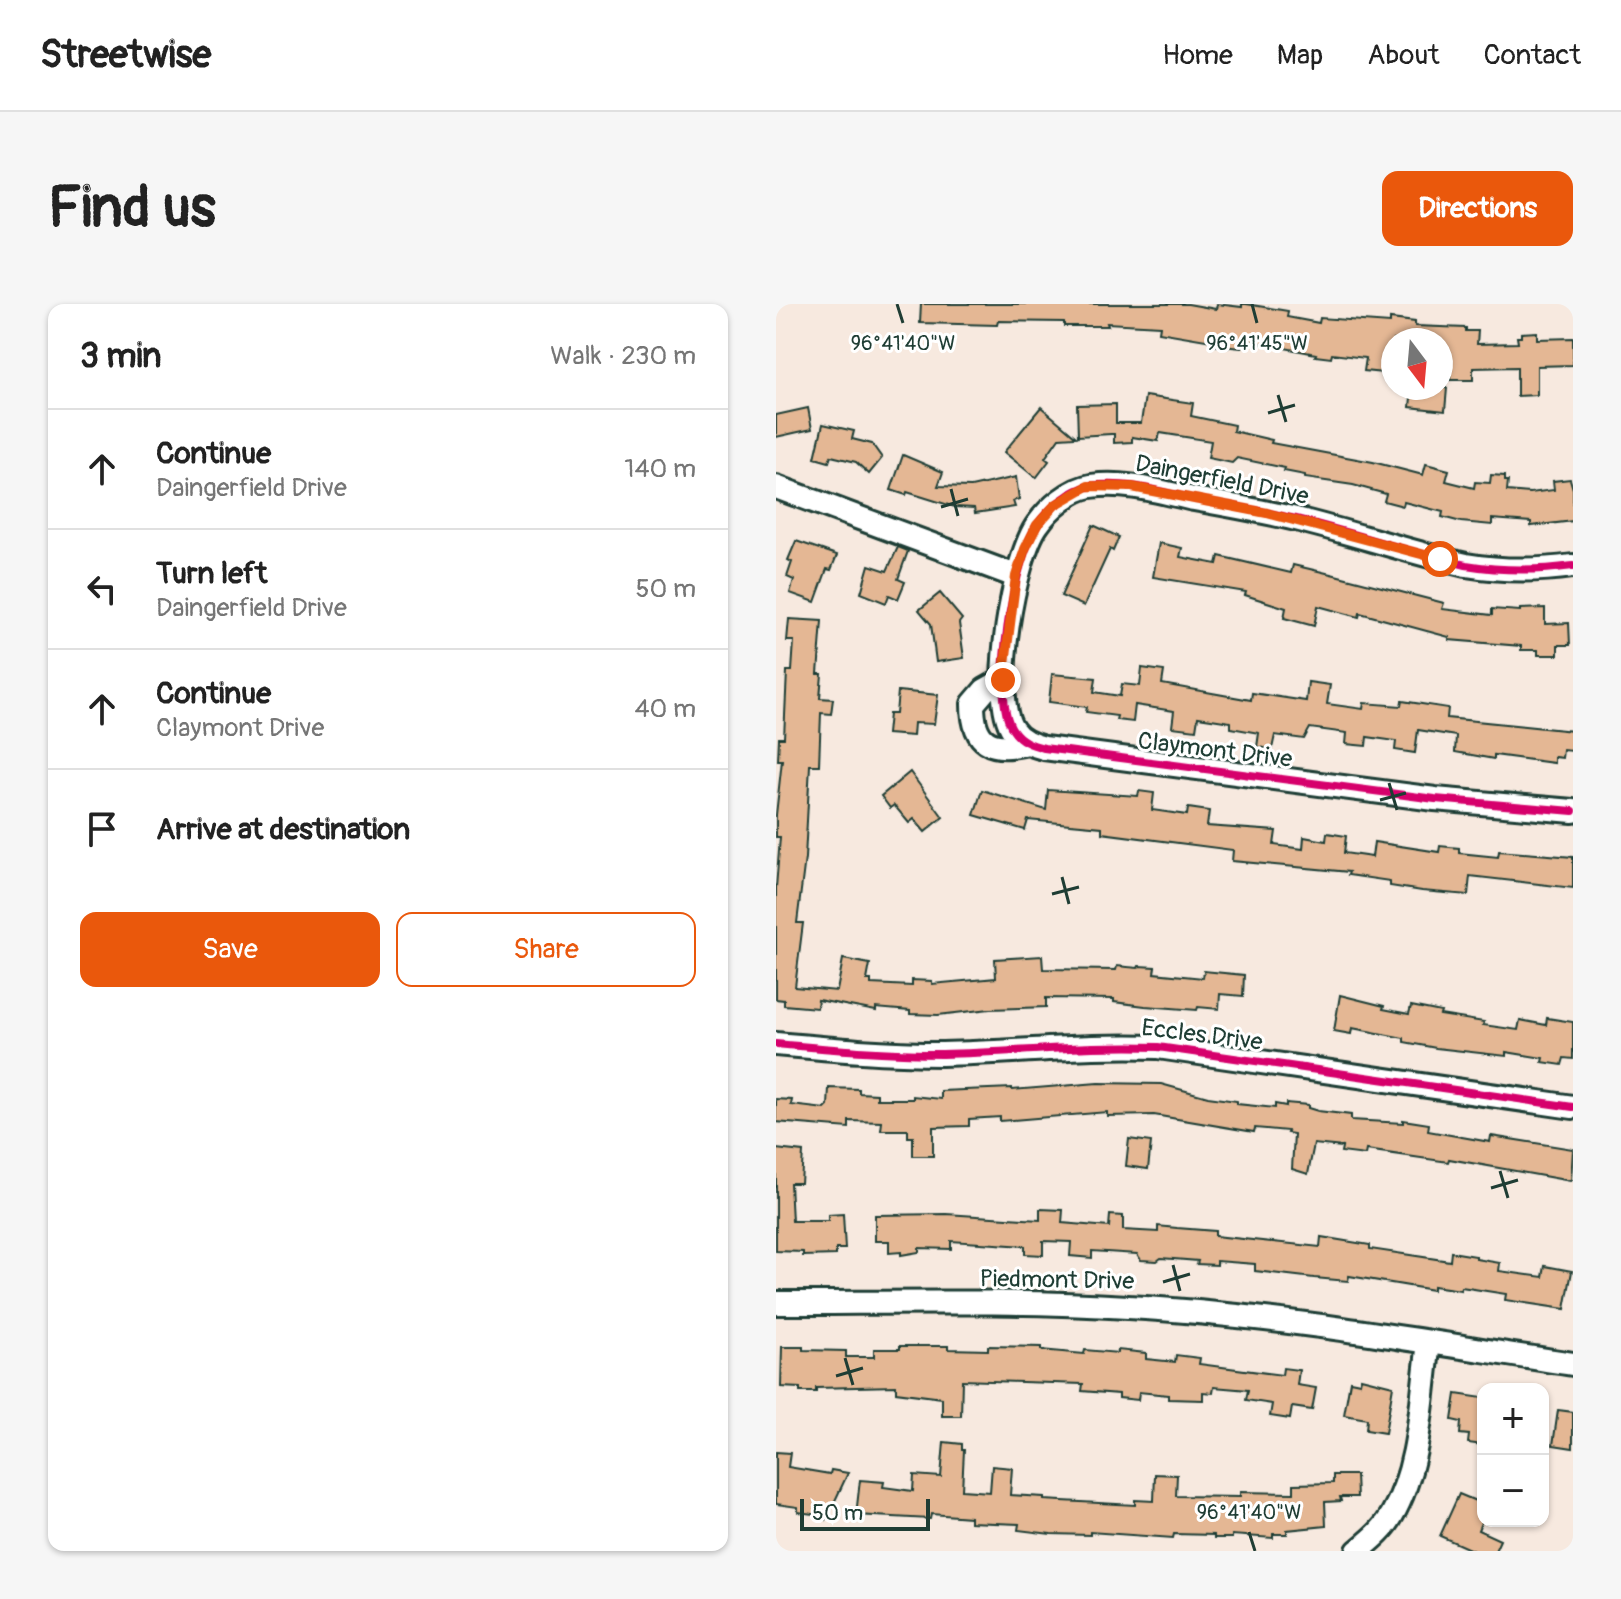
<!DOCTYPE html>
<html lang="en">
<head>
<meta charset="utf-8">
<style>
	:root { --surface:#fff; --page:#f6f6f6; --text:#222; --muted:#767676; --line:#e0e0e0; --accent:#ea580c }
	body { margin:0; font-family:Pangolin,sans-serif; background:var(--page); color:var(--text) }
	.controls { position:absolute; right:24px; bottom:24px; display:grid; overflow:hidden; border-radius:16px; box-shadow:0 2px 6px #0004 }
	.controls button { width:72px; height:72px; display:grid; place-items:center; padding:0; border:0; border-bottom:2px solid var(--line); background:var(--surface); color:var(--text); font:40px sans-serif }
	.compass { position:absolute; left:605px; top:24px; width:72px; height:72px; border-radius:50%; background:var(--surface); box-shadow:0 2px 6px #0004; rotate:164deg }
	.scale { position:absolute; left:24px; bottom:20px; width:130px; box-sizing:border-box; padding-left:8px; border:4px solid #1f3d34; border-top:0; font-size:22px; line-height:28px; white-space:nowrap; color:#1f3d34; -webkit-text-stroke:6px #fff; paint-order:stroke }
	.stop { position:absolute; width:24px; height:24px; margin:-18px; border:6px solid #ea580c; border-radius:50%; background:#fff }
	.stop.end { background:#ea580c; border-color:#fff; box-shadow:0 2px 8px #0008 }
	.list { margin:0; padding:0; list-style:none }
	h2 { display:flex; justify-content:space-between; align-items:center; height:104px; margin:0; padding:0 32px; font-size:34px }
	h2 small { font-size:26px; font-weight:400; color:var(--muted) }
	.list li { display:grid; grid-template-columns:52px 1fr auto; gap:24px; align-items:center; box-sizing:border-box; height:120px; padding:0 32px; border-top:2px solid var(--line) }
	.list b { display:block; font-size:30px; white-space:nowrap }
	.list p { margin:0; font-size:26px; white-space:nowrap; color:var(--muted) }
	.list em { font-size:26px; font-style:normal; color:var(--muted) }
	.actions { display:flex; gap:16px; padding:24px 32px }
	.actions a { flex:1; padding:18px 0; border:2px solid var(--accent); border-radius:16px; text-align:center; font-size:28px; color:var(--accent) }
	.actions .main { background:var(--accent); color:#fff }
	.icon { flex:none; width:44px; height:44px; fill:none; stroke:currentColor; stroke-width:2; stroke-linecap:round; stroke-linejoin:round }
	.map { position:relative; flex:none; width:797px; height:1247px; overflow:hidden; border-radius:16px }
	header { display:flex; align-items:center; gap:48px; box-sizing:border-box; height:112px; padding:0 40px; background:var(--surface); border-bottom:2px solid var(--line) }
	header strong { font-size:38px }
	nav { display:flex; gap:44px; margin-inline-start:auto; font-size:28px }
	.intro { display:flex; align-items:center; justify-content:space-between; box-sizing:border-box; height:192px; padding:0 48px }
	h1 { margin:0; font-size:56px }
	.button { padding:20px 36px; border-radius:16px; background:var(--accent); color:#fff; font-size:28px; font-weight:700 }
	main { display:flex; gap:48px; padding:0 48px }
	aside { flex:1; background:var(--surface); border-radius:16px; box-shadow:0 2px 6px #0004 }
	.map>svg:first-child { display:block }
</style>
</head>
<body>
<header>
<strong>Streetwise</strong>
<nav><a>Home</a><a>Map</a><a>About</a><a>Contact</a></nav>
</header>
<div class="intro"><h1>Find us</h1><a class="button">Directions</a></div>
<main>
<aside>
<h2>3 min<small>Walk · 230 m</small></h2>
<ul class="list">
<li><svg class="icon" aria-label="ahead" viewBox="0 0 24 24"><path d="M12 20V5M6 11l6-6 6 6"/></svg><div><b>Continue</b><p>Daingerfield Drive</p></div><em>140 m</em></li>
<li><svg class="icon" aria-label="left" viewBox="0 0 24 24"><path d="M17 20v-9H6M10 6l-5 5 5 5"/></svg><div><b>Turn left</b><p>Daingerfield Drive</p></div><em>50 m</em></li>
<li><svg class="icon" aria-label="ahead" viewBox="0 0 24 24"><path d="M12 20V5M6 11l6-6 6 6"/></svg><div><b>Continue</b><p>Claymont Drive</p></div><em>40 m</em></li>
<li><svg class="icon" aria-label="arrive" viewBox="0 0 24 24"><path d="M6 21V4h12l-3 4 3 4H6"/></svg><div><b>Arrive at destination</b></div></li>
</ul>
<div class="actions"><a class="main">Save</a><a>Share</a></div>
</aside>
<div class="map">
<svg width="797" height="1247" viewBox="0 0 797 1247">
	<rect width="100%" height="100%" fill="#f7e9df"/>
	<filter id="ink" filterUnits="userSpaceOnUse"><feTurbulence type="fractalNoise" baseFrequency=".0125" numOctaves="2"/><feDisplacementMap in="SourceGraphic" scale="16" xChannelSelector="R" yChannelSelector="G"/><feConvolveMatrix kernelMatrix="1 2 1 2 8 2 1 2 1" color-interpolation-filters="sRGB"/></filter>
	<g filter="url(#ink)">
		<!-- building -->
		<g fill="#e4b794" stroke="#1f3d34" stroke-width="2">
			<polygon points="145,0 412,0 440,5 441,0 466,3 466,0 470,0 512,7 511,13 543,19 544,14 614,19 614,15 639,18 639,22 690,24 690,27 702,27 701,40 742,39 741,33 745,33 745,29 761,28 761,35 797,34 797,61 761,62 761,91 741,92 741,63 697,64 697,76 674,76 675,50 665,50 665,36 617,36 617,70 588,67 590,54 556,50 555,54 539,52 540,50 467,36 465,44 436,41 436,37 383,28 384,22 331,19 332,22 288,22 288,18 222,17 221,21 144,19"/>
			<polygon points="636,84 671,84 669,107 634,103"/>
			<polygon points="369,92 417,99 415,112 458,121 457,127 496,136 495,139 597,158 647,171 650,160 673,166 670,177 698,184 699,178 714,179 715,171 729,172 729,177 732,177 731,187 754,189 778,186 777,177 794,175 797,185 797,217 755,222 755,218 716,215 716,221 685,218 666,213 667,208 628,198 627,202 608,197 610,190 577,181 529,174 529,171 508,167 509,164 461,154 456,159 432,154 435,137 384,129 382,137 356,133 356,138 338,139 338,130 335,130 302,132 301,101 340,100 340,119 365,119"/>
			<polygon points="265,103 300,133 283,134 269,154 273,157 260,174 228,148"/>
			<polygon points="32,104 36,125 0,133 0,111"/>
			<polygon points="47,120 78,127 76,135 96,140 106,154 93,170 80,158 55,152 53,158 39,154"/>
			<polygon points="127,151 167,168 162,182 195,183 240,173 243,195 237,197 239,203 199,209 198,204 179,203 131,188 130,191 115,186"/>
			<polygon points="317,221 343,233 337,247 334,245 308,302 285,292"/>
			<polygon points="20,237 61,251 55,266 51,265 39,298 14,289 18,276 11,273 16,258 12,256"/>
			<polygon points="383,239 406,244 404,253 441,260 443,252 515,269 517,261 559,271 668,299 666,305 716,311 716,305 744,307 744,305 769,304 769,320 793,319 794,341 782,341 782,351 762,351 762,346 745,346 745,342 673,336 673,333 584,309 583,313 542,302 538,322 508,314 510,304 469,291 470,288 377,273"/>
			<polygon points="122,243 132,247 122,275 129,278 122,295 113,291 110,299 85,289 93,261 111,267"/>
			<polygon points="164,289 186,315 183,319 188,354 160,358 155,320 143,306"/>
			<polygon points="13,315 46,317 42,370 46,370 44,394 57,395 55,410 45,409 43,461 34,461 29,554 21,619 27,619 19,683 61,687 67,655 94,660 91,676 95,676 95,680 136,682 136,676 156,677 156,680 220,674 219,655 266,652 267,665 340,666 341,662 362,664 363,662 379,663 378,669 427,674 428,667 468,671 467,692 444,690 443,705 422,703 421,706 369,702 338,698 338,695 270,694 270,703 214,705 162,711 134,710 134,707 100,704 100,707 42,696 41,704 8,701 8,696 0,695 0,584 4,533 0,533 0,511 6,456 2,456 3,434 8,434 11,367 16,367 18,337 11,337"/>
			<polygon points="366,364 388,367 386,380 475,396 476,389 530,397 532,378 554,381 551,400 587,405 588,399 625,402 626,397 672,404 671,414 797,427 797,447 787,446 786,454 778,453 778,459 718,451 718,455 679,448 680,432 642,426 639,449 619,446 620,437 591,433 590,442 570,440 571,429 534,424 528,435 499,431 496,445 481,443 483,429 455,424 455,418 422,413 420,426 396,423 398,407 359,401 357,418 340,416 341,412 310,408 311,403 273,398 276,370 320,374 318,388 344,392 346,380 364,382"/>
			<polygon points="122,387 162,391 158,420 138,419 137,432 111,430 113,410 120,410"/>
			<polygon points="134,468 167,513 149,528 138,515 133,519 118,501 114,504 105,492"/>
			<polygon points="206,486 270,506 272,486 362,492 363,487 378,489 376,506 411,511 412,504 433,507 431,522 500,527 498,541 527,545 528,533 550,537 551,529 570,532 568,549 596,553 598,538 663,548 664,542 683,544 683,549 722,553 723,547 797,553 797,584 694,572 692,591 646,587 614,582 614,577 572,571 573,568 456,557 457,546 326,529 326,523 252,516 249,526 198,511"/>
			<polygon points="564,691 608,702 607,705 633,710 635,702 665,708 664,711 708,718 707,721 742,726 744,716 770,721 771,714 797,718 797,755 788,754 786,761 766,758 767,754 730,748 730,752 660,744 628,738 628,734 576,724 575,730 558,727"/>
			<polygon points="322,779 385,780 432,793 461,797 461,800 499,804 499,800 510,802 510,799 532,801 532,804 542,807 575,811 575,816 627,819 627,816 653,820 652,827 714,838 715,832 797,845 795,877 673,855 672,858 590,846 589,851 565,848 566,843 538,840 532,870 516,865 518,830 511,829 512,827 479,824 478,828 378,811 331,812 331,808 224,817 224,813 193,815 193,822 157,823 157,852 137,852 137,833 132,833 132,826 105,826 106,818 73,817 73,824 0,818 0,795 16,796 15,801 49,805 52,802 53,784 83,785 83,789 101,790 101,795 137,795 137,792 165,795 165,787 236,784 236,786"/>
			<polygon points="353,835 375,838 372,865 350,862"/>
			<polygon points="0,845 27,848 25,879 14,879 16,917 52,917 52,911 67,910 69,945 60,945 60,951 27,952 27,948 0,947"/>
			<polygon points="264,905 287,906 286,919 333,923 334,911 347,912 347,926 382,928 382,922 401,924 439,927 439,932 544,943 545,933 594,941 594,945 674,957 675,948 700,952 700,955 724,959 723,967 767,973 769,962 796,967 789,1005 729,996 730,990 685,983 685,986 657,982 657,986 573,972 572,977 538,974 479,967 479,960 441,957 441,961 421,960 422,957 385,954 381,957 365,956 361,950 316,947 316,954 294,952 295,938 267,937 267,951 249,950 249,942 175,937 175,945 143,944 143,948 125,951 125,948 113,949 113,937 99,937 99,911 170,910 264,916"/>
			<polygon points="124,1042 172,1042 172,1045 212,1046 212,1042 265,1043 265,1046 308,1050 309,1046 342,1049 342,1046 370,1049 370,1055 399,1058 400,1051 424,1054 423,1060 506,1071 507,1064 523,1066 521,1081 540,1084 536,1106 516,1103 514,1115 494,1112 496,1100 470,1096 472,1086 438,1083 437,1089 427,1088 427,1096 392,1095 392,1091 363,1088 362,1096 343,1094 343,1090 306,1087 307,1080 186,1076 185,1112 166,1112 166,1094 120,1088 120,1082 40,1084 40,1088 24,1088 24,1084 5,1083 6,1043 27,1043 27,1046 70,1047 70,1053 98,1053 98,1045 124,1045"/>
			<polygon points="585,1074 617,1082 609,1129 590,1126 591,1115 568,1111 574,1077 584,1079"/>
			<polygon points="680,1090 707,1094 707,1141 692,1139 693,1131 684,1130 685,1118 676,1116"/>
			<polygon points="782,1106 797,1108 797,1144 777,1141"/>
			<polygon points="168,1138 186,1140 186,1146 188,1146 186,1186 214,1188 216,1162 236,1164 234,1191 268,1193 268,1196 359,1201 359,1196 378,1197 379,1170 401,1171 400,1192 464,1193 464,1188 518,1189 518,1180 557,1179 557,1171 580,1171 581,1193 564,1193 565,1197 549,1198 550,1222 511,1226 511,1230 497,1230 497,1234 456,1231 456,1234 438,1234 438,1231 398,1230 397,1234 314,1228 314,1231 275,1230 242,1226 243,1220 194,1218 194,1213 155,1210 154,1215 80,1211 84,1176 108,1178 107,1183 137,1187 138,1171 165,1173"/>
			<polygon points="0,1148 14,1149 12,1163 54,1170 55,1166 72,1169 50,1216 44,1211 22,1208 22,1203 0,1200"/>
			<polygon points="683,1190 707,1200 707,1214 702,1226 724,1236 719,1247 698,1247 664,1232"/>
		</g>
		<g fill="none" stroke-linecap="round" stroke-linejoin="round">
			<!-- minor casing -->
			<g stroke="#1f3d34" stroke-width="28">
				<g id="minor">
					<polyline points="0,183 240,272"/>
					<path d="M797,262c-36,5 -71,5 -107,-1 -57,-13 -113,-32 -170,-46 -34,-8 -68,-14 -102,-20 -33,-7 -68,-18 -103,-13 -20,3 -42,22 -53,38 -24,32 -49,173 -25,206 7,11 19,15 31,18l391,51 138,12"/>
					<path d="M227,376l-18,10 -12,14c0,40 19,48 54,39"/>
					<path d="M0,740c55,5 110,10 166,10 72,-1 143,-10 216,-7l415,60"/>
					<path d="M0,999c117,0 235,-3 352,4 149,8 298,35 445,57"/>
					<path d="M582,1247c13,-11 26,-21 34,-36 29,-50 29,-117 37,-172"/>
				</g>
			</g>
			<!-- minor -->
			<use href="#minor" stroke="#fff" stroke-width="22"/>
			<!-- cycleway casing -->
			<g stroke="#fff" stroke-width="13">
				<g id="cycleway">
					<path d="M797,262c-36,5 -71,5 -107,-1 -57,-13 -113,-32 -170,-46 -34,-8 -68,-14 -102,-20 -33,-7 -68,-18 -103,-13 -20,3 -42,22 -53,38 -24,32 -49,173 -25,206 7,11 19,15 31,18l391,51 138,12"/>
					<path d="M0,740c55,5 110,10 166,10 72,-1 143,-10 216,-7l415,60"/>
				</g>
			</g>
			<!-- cycleway -->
			<use href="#cycleway" stroke="#d6006c" stroke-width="8"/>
		</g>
	</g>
	<g fill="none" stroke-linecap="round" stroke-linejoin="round" filter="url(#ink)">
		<!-- route -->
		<polyline stroke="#ea580c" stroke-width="10" points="227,376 240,272 249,245 261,221 279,201 312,182 356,183 491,209 664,255"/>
	</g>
	<!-- ticks -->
	<path fill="none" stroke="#1f3d34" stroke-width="3" d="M121,0l6,19M476,0l5,19M502,91l8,27M492,109l27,-8M175,185l7,27M165,203l27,-8M613,479l8,27M604,496l26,-7M286,573l7,27M276,590l27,-7M724,867l8,27M715,884l27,-8M397,961l7,26M387,978l27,-8M69,1054l8,27M60,1072l27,-8M473,1228l6,19"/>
	<g text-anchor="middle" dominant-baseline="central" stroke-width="6" stroke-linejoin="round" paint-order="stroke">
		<!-- street labels -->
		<g font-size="24" fill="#1f3d34" stroke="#fff">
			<text transform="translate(446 176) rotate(11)">Daingerfield Drive</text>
			<text transform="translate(439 446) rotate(7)">Claymont Drive</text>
			<text transform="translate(426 731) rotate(7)">Eccles Drive</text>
			<text transform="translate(281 976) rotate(1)">Piedmont Drive</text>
		</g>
	</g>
	<g font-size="20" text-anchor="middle" fill="#1f3d34" stroke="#fff" stroke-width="6" stroke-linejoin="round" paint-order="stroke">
		<text x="127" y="46">96°41'40"W</text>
		<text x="481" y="46">96°41'45"W</text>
		<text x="473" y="1215">96°41'40"W</text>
	</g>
</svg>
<div class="controls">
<button>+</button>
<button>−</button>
</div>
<svg class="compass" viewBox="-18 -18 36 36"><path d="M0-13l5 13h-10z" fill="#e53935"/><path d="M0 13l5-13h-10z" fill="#767676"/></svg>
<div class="scale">50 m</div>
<div class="stop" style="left:664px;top:255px"></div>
<div class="stop end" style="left:227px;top:376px"></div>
</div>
</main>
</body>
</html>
